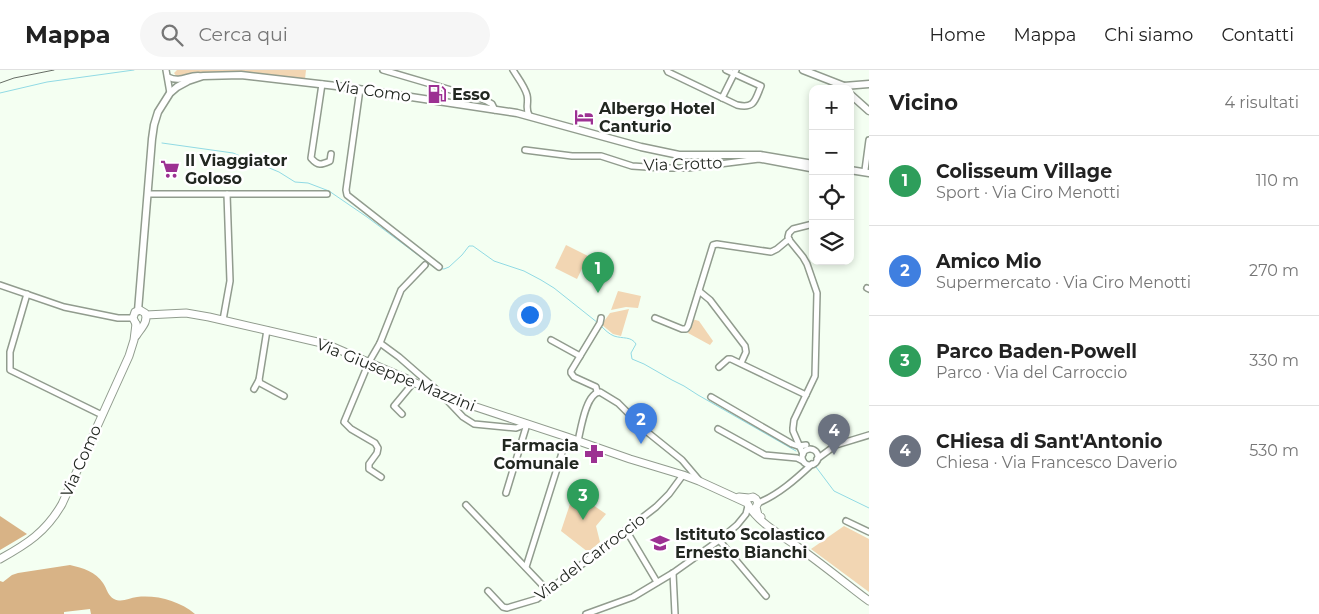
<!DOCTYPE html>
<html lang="it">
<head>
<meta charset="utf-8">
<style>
	:root { --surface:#fff; --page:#f6f6f6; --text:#222; --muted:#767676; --line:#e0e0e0; --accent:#d93025 }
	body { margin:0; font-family:Montserrat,sans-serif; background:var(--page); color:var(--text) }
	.controls { position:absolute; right:15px; top:15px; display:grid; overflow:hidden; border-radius:10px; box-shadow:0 2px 8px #0003 }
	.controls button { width:45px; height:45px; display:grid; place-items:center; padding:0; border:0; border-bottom:1px solid var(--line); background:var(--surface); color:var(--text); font:25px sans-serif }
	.you { position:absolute; left:529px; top:244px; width:18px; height:18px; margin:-12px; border:4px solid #fff; border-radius:50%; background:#1a73e8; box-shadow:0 0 0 8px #1a73e833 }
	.badge { display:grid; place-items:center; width:32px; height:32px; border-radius:50%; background:var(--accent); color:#fff; font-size:16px; font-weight:700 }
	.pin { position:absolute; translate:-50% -41px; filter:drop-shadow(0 1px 2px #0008) }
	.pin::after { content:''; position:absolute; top:26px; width:18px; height:15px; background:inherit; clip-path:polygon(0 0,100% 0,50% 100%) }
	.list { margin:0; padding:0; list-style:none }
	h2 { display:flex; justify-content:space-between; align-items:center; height:65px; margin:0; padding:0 20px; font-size:21px }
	h2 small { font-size:16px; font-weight:400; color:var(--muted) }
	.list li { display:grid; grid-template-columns:32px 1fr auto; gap:15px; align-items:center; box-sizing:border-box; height:90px; padding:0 20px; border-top:1px solid var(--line) }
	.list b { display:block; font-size:19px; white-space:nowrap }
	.list p { margin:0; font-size:16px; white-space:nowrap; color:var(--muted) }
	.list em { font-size:16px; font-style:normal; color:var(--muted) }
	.icon { flex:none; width:28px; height:28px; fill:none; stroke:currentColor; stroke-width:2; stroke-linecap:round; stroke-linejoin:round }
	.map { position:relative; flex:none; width:869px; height:544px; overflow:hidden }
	header { display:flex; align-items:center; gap:30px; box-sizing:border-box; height:70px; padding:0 25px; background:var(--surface); border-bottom:1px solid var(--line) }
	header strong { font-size:24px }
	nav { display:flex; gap:28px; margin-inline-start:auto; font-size:18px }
	.search { width:350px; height:45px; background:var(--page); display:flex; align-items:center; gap:12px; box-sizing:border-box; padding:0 18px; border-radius:28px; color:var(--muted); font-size:19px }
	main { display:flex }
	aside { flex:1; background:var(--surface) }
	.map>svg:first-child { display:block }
</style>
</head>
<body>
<header>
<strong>Mappa</strong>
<div class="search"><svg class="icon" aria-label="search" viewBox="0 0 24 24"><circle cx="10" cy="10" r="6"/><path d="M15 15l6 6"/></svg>Cerca qui</div>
<nav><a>Home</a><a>Mappa</a><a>Chi siamo</a><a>Contatti</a></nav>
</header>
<main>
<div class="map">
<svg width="869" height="544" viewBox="0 0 869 544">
	<rect width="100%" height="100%" fill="#f4fff2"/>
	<!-- green -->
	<g fill="#f2d6b3">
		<polygon points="177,0 306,0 305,9 242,2 197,2 177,7 174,3"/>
		<polygon points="566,175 588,186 577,209 555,198"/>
		<polygon points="618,221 641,226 638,238 626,237 611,240"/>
		<polygon points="629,239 621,266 613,264 601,254 605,250 610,243"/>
		<polygon points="692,249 699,251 713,271 710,275 688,263"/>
		<polygon points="574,422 606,444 596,456 600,472 588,482 561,461"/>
		<polygon points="844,456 869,469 869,522 811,479"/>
	</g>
	<!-- forest -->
	<g fill="#d8b386">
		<polygon points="0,446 27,464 0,480"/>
		<path d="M70,495c13,3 26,7 33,18 4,6 5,13 11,16 8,4 15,-1 23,-2 21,-2 42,4 58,17h-104l-1,-5 -26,3v2h-64v-33l3,1 9,-7 6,-2z"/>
	</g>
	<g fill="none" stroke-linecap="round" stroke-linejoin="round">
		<!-- stream -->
		<g stroke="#91dae4" stroke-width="1">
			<polyline points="0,23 47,12 134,0"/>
			<polyline points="162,73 233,83 279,102 295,112 308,113 329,121 367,147 422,188 435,198 444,199 449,197 462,185 469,176 473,176 494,191 524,201 541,210 554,218 598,253"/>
			<path d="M601,256c4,4 8,8 13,10 9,3 17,0 22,8l-5,9 1,6 12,5 28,16 12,6 14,9 98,56"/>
			<polyline points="816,397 834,421 869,438"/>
		</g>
		<!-- minor casing -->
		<g stroke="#919c8e" stroke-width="8">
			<g id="minor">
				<polyline points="166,0 170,23"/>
				<polyline points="383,0 485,30 492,34 495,40"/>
				<path d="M513,0c5,8 12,17 14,25 2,8 -2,13 2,20"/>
				<path d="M667,0l1,2 69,33c18,4 18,-5 24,-19l-35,-16"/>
				<path d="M168,7c14,7 21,-4 34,-1"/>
				<path d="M322,14l-11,74c7,8 10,7 19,3l1,-7"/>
				<polyline points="360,19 346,120 347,125 439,197"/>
				<polyline points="722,28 736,0"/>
				<polyline points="525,80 572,86 601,86 632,96 662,98 688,98 759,89 813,99"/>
				<polyline points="865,100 869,70"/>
				<polyline points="148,124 327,124"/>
				<polyline points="425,195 401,220 380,273 399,287 438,321"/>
				<polyline points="0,215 64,237 118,248 133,248"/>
				<polyline points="867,218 869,219"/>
				<polyline points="699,221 710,230 745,276 746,282 741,293"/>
				<polyline points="27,224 10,282 10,300 102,345"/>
				<polyline points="655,248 682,259 686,259 688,256 713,175 717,174 771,182 777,179 789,169"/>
				<polyline points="223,250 230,211 227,124"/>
				<polyline points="551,270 580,286"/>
				<polyline points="380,273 369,292 344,352 351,359 375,373 378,378 377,383 369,394 369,399 381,407"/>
				<polyline points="719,297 728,289 731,289 806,325"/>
				<polyline points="259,310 260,313 284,326"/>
				<polyline points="254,319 259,310 267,260"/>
				<polyline points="597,322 596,317 574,307 571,303 571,301 600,253 601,248"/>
				<polyline points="444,327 463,347 474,354 516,358 527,354"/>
				<polyline points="711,327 792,374 798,376 806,375"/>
				<polyline points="402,344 394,336 414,312"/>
				<polyline points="718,359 765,385 797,388 803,391"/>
				<path d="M578,371c3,-13 8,-48 22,-49l18,11 28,28 36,29 17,20"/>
				<circle cx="810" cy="387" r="8"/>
				<polyline points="803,384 793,361 793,358 794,350 815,306 817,223 807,194 803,187 790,171 788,167 789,163 793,159 813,154"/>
				<polyline points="817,389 836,375 869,365"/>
				<polyline points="506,423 527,354"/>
				<path d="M758,433c20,-8 38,-24 54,-39"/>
				<polyline points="466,435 547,520"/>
				<polyline points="846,451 869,462"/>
				<polyline points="626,460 657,512"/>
				<polyline points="719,470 766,526"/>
				<polyline points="526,497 567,367"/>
				<polyline points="673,503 675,544"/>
				<polyline points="488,521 503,537 507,538 537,529 656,437 669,424 683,405"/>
				<polyline points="586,544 633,527 673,503 718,471 737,455 746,444 748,436"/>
			</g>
		</g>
		<!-- tertiary casing -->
		<g stroke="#919c8e" stroke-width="9">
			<g id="tertiary">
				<polyline points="803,0 844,16 845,19"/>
				<polyline points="844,16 869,14"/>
				<polyline points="850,24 869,41"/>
				<polyline points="850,100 869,103"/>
				<polyline points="138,241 152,69 154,55 158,42 170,23 177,17 188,11 203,6 241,5 345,17 517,43 641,77 679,85 760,85 813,94"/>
			</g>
		</g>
		<!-- secondary casing -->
		<g stroke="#919c8e" stroke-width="9">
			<g id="secondary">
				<path d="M146,245l40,-2 23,4 117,27 81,35 36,17 124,41 63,22 53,16 16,6 48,22c11,20 33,31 51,44 24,17 47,36 71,54"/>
				<path d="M136,254l-3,-6 2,-6 5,-2 5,3c4,8 -4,15 -9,23"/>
				<polyline points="739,427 749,428 753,427 756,429 758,433 756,437 758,445 761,447"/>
				<path d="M0,489c27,-15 46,-27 62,-55l67,-148 5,-16 2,-16"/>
			</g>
		</g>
		<!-- minor -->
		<use href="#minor" stroke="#fff" stroke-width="5"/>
		<!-- tertiary -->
		<use href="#tertiary" stroke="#fff" stroke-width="6"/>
		<!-- secondary -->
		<use href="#secondary" stroke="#fff" stroke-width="7"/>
		<!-- rail -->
		<polyline stroke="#666d64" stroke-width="1" points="0,13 14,8 54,0"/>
	</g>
	<!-- icons -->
	<defs>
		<g id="fuel-bare" transform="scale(1.5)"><path d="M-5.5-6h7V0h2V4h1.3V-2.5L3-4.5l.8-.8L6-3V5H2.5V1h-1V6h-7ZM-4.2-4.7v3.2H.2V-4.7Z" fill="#9c3192" stroke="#fff" stroke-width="2.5" paint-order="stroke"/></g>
		<g id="hotel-bare" transform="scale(1.5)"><path d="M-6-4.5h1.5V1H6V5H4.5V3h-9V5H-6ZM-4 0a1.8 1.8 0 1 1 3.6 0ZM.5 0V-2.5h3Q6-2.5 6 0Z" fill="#9c3192" stroke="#fff" stroke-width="2.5" paint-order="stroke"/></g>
		<g id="supermarket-bare" transform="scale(1.5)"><path d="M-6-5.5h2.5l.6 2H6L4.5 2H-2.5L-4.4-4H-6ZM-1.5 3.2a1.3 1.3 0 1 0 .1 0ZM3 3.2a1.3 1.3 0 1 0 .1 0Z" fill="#9c3192" stroke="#fff" stroke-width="2.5" paint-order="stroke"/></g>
		<g id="pharmacy-bare" transform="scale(1.5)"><path d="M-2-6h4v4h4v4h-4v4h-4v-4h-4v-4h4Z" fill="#9c3192" stroke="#fff" stroke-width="2.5" paint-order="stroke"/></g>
		<g id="school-bare" transform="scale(1.5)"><path d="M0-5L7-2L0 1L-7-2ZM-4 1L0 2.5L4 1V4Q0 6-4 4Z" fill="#9c3192" stroke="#fff" stroke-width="2.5" paint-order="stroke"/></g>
	</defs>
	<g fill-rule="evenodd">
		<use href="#fuel-bare" x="437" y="24"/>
		<use href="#hotel-bare" x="584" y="47"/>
		<use href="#supermarket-bare" x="170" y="99"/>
		<use href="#pharmacy-bare" x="594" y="384"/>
		<use href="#school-bare" x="660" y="473"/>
	</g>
	<g text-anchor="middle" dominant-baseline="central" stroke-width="5" stroke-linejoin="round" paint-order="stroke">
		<!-- street labels -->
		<g font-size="16" fill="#222721" stroke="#fff">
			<text transform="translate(373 21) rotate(8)">Via Como</text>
			<text transform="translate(683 94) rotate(-2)">Via Crotto</text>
			<text transform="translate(396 305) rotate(22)">Via Giuseppe Mazzini</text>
			<text transform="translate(81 391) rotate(-66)">Via Como</text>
			<text transform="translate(590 487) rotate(-37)">Via del Carroccio</text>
		</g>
		<!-- poi labels -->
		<g font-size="16" font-weight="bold" fill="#222721" stroke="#fff" text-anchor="start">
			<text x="452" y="24">Esso</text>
			<text x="599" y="38">Albergo Hotel<tspan x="599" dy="18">Canturio</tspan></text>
			<text x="185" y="90">Il Viaggiator<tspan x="185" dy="18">Goloso</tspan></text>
			<text x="579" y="375" text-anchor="end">Farmacia<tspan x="579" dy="18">Comunale</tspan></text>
			<text x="675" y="464">Istituto Scolastico<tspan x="675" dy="18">Ernesto Bianchi</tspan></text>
		</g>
	</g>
</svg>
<div class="controls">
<button>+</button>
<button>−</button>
<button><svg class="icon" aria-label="locate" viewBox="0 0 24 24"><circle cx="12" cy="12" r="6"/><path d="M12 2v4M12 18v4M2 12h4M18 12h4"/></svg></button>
<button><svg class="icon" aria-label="layers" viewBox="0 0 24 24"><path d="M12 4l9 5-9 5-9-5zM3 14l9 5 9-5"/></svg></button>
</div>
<div class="you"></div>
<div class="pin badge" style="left:598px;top:223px;background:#2e9e5b">1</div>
<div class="pin badge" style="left:641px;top:374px;background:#3f7fe0">2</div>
<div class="pin badge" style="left:583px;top:450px;background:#2e9e5b">3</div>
<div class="pin badge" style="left:834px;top:385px;background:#6b7280">4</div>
</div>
<aside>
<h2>Vicino<small>4 risultati</small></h2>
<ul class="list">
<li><span class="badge" style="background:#2e9e5b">1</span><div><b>Colisseum Village</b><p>Sport · Via Ciro Menotti</p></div><em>110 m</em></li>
<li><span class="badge" style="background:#3f7fe0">2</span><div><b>Amico Mio</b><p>Supermercato · Via Ciro Menotti</p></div><em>270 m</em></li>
<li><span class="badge" style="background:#2e9e5b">3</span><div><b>Parco Baden-Powell</b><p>Parco · Via del Carroccio</p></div><em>330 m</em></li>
<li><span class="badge" style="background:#6b7280">4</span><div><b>CHiesa di Sant'Antonio</b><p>Chiesa · Via Francesco Daverio</p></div><em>530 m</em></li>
</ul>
</aside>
</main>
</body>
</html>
